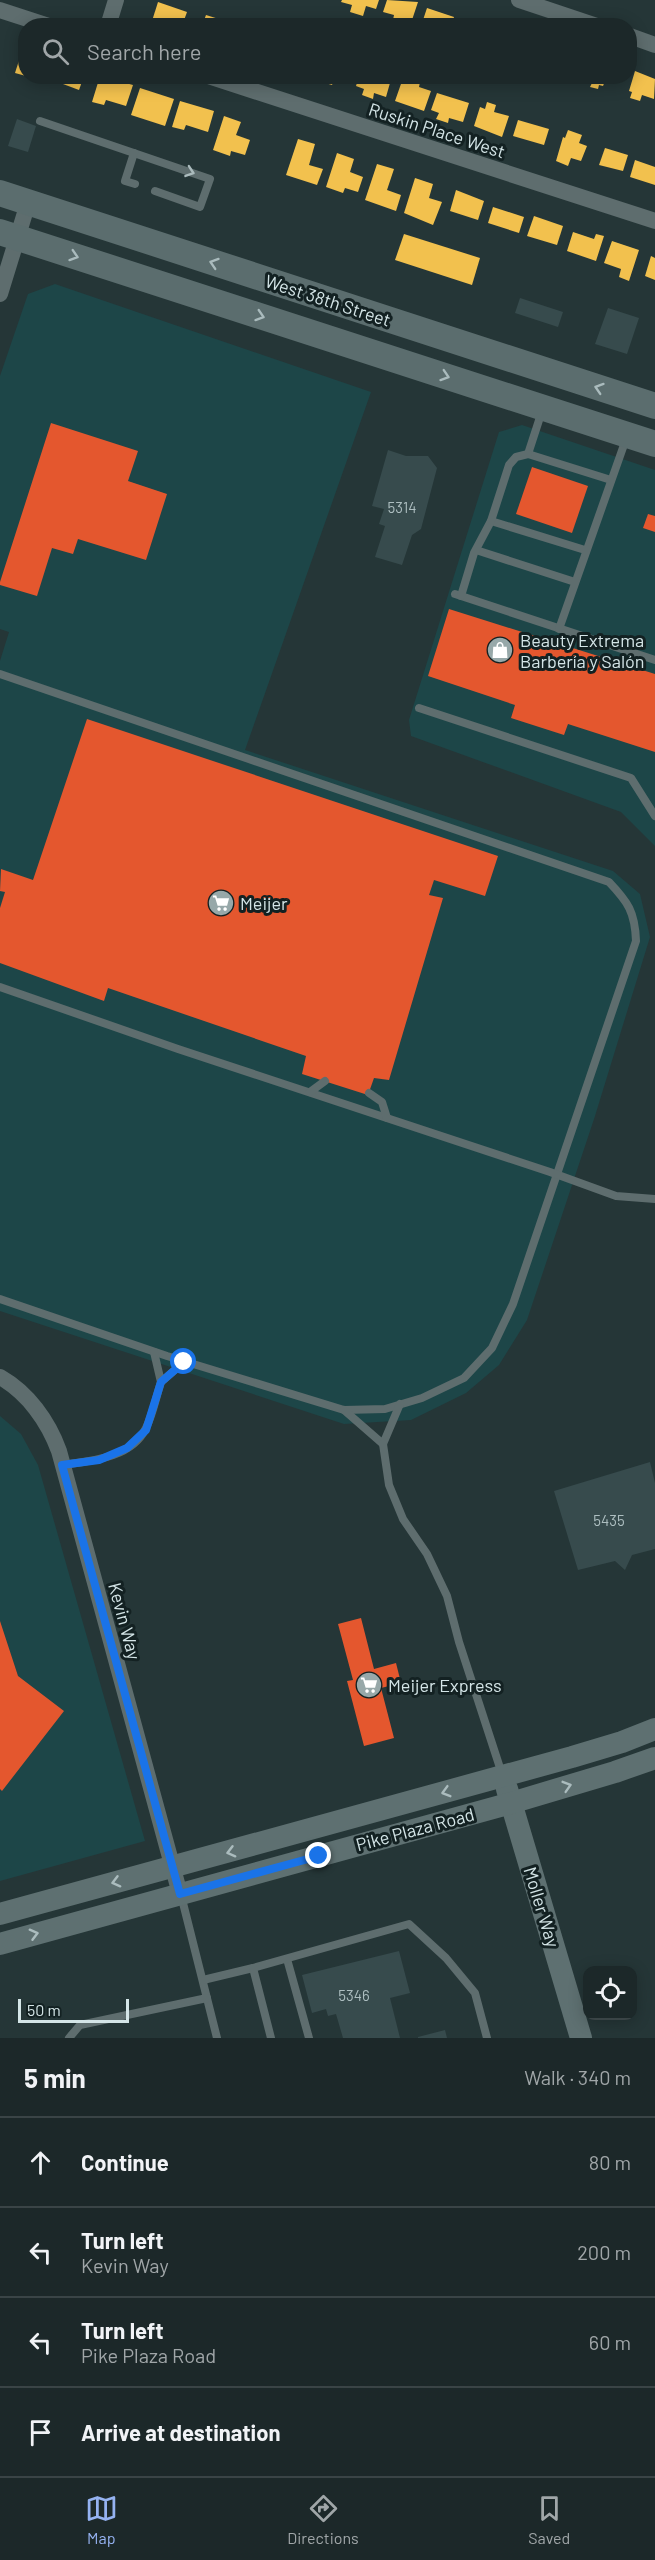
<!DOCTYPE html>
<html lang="en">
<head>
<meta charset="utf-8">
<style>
	:root { --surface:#1c2829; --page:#253031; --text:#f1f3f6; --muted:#a0a6a8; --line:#3a4446; --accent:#95b2f1 }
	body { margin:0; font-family:Barlow,sans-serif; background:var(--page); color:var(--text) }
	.controls { position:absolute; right:18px; bottom:18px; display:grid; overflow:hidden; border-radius:12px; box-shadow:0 3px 15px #0003 }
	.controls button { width:54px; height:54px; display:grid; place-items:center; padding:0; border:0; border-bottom:2px solid var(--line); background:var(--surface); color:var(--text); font:30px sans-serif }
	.scale { position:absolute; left:18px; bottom:15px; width:111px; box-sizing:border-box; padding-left:6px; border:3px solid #d4e5e7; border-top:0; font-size:16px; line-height:21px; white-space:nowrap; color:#d4e5e7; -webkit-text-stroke:4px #132122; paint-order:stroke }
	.stop { position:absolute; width:18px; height:18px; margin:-14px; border:4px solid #1a73e8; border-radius:50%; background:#fff }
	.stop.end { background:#1a73e8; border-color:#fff; box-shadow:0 2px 6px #0008 }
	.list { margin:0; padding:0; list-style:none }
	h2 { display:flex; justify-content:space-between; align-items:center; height:78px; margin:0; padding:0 24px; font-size:26px }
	h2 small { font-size:20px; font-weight:400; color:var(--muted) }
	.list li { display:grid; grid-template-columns:39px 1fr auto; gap:18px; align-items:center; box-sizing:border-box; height:90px; padding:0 24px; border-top:2px solid var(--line) }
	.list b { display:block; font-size:22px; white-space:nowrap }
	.list p { margin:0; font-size:20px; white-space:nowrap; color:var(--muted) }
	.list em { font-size:20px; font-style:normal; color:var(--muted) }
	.icon { flex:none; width:33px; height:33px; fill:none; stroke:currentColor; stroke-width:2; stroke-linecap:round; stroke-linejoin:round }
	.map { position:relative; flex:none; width:655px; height:2038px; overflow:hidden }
	.search { position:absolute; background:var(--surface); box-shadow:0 3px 15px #0003; left:18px; right:18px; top:18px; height:66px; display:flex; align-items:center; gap:15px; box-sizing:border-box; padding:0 21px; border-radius:24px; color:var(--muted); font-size:22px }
	.sheet { height:438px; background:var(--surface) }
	nav { display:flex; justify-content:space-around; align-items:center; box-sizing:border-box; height:84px; border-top:2px solid var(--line); background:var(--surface); font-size:16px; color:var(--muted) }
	nav a { display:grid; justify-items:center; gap:3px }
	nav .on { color:var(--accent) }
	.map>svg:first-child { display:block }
</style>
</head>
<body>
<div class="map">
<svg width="655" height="2038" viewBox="0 0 655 2038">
	<rect width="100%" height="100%" fill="#253637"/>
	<!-- built -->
	<g fill="#1d4648">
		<polygon points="55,284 371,392 245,750 613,871 640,894 650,937 595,1116 527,1320 499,1365 466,1393 411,1420 344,1424 0,1311 0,661 9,632 0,629 0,376 28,294"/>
		<polygon points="522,425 655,470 655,846 621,812 411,736 409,720 499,432"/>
		<polygon points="0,1416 21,1434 38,1465 145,1841 0,1881"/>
	</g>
	<!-- homes -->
	<g fill="#f2c14e">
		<polygon points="342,0 379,0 376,9 366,6 363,16 350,12 352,5 341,2"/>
		<polygon points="387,0 418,2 412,20 404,18 402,23 393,20 394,15 383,12"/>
		<polygon points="158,2 187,12 182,26 165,26 152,21"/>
		<polygon points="427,8 454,17 451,26 421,26"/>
		<polygon points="206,15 238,25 238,26 202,26"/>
		<polygon points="470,18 492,25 492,26 467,26"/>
		<polygon points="22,51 26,52 26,76 15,73"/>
		<polygon points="635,71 655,79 654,99 642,95 640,101 630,98 632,92 629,91"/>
		<polygon points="56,76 84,76 79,90 55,81"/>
		<polygon points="100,76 133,85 126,106 106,100 104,105 92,102"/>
		<polygon points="324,76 349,76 347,84 334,80 332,85 322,82"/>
		<polygon points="359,76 392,76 386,97 374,93 373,99 362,95 364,89 356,86"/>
		<polygon points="581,76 607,76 603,86 599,85 598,89 590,87 592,83 581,79"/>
		<polygon points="409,78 420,82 419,87 431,91 424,111 395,101 402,81 407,83"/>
		<polygon points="140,88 174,99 165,126 131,115"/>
		<polygon points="437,93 469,103 463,122 449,118 448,123 436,119 439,113 431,110"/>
		<polygon points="180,101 214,111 208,132 186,125 184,130 172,127"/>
		<polygon points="487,102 496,105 494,112 509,116 502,137 474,126 480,107 485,109"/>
		<polygon points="224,116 241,122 236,135 250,140 245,155 231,151 230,156 213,150"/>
		<polygon points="518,120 549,129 544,145 513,136"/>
		<polygon points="568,130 582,135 579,143 587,146 581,161 571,158 568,166 556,161 563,137 565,138"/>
		<polygon points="298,139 315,144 309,165 323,169 317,185 286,175"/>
		<polygon points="605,148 628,155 623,171 599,165"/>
		<polygon points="337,153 354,159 350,172 363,177 358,192 345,188 343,193 326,187"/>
		<polygon points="635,160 655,167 655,185 630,177"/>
		<polygon points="377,164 394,169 387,190 401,195 396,211 365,200"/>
		<polygon points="415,178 433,184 429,198 442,202 433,225 404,213"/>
		<polygon points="456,190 484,201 478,220 450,211"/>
		<polygon points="493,207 524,217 519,233 488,223"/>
		<polygon points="534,216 563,226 557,245 527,236"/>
		<polygon points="573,232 594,239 596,234 604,236 596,261 567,251"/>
		<polygon points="404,234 480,258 472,285 395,260"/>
		<polygon points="612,241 639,250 629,281 619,277 621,269 604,263"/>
		<polygon points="651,256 655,258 655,280 645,276"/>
	</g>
	<!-- shops -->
	<g fill="#e4572e">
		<polygon points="51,423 138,451 128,481 167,494 146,560 78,539 73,554 52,548 37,596 0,585 0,582"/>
		<polygon points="532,467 588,486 572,533 516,514"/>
		<polygon points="648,514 655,516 655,532 643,528"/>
		<polygon points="449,609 655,674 655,752 568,724 564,735 511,718 515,705 428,676"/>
		<polygon points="87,719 498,856 485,896 434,880 429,895 443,898 389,1080 374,1078 368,1095 302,1074 306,1056 108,988 104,1001 0,963 0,908 5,892 0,891 1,869 33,880"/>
		<polygon points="361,1618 374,1669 396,1663 401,1683 381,1688 394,1738 364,1746 347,1681 353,1680 338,1624"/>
		<polygon points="0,1621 18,1676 64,1711 2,1791 0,1789"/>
	</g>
	<!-- building -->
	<g fill="#374b4d">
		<polygon points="17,119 36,126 28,152 8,146"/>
		<polygon points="520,298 563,312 558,327 515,313"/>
		<polygon points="608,308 639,318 627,354 595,344"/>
		<polygon points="388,450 406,456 428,456 437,468 421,529 412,535 402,565 375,557 385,526 379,524 384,509 372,506"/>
		<polygon points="650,1462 655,1483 655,1549 632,1555 625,1570 615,1561 578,1570 554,1491"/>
		<polygon points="399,1951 410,1993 390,1998 400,2038 343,2038 336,2014 328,2016 326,2009 312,2013 302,1975"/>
		<polygon points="445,2030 447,2038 418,2038 418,2037"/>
	</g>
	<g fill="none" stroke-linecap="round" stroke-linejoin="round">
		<!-- lane -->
		<g stroke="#5e6d6e" stroke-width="8">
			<polyline points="40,121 210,179 200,207 155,191"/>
			<polyline points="134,153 125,181 135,184"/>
			<polyline points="542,411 528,454 611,480"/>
			<polyline points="491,521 585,550"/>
			<polyline points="476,550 575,582"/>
			<polyline points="455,594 655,660"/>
			<polyline points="461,596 474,553 491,521 509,465 516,457 528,454"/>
			<polyline points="559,629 626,439"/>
			<path d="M0,674l609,208c19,20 26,30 27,59l-123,363 -21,44 -28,30 -42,20 -37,11 -41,1 -177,-54 -167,-57"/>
			<polyline points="419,708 631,778 655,816"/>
			<polyline points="0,987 178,1049 550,1172 616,1196 655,1199"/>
			<polyline points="310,1092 325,1081"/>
			<polyline points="369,1093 382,1102 387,1118"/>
			<polyline points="154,1352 161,1382 184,1362"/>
			<polyline points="344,1410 383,1444 400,1404"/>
			<polyline points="383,1444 389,1485 403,1519 427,1554 447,1596 459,1642 502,1774"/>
			<path d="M62,1465c29,-4 70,-7 84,-37 7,-14 10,-31 15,-46"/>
			<polyline points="181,1895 217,2038"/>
			<polyline points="287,1959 309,2038"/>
			<polyline points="203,1980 253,1968"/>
			<polyline points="69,2038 80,2025 207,1998"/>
			<polyline points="271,2038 253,1968 409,1924 446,1958 475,1993 487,2038"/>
		</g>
		<!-- street -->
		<g stroke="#5e6d6e" stroke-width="16">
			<polyline points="519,0 597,26"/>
			<polyline points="0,10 49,26"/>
			<polyline points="108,26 116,0"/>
			<polyline points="630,36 655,45"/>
			<polyline points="208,76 655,221"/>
			<polyline points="0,294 28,203"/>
			<path d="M0,1377c28,16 48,44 59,74l121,443"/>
		</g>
		<!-- secondary -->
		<g stroke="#5e7071" stroke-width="22">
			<polyline points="507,1789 581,2038"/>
			<polyline points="0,1914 572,1757 622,1742 655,1729"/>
			<polyline points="0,1944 511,1803 615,1772 655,1758"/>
		</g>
		<!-- primary -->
		<g stroke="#5b6d6e" stroke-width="26">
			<polyline points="0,193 655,406"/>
			<polyline points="0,232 655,444"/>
		</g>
	</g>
	<!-- one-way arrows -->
	<defs><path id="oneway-chevron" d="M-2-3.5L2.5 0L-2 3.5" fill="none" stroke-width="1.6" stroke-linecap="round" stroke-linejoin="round" transform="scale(1.5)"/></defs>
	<use stroke="#abbbbd" href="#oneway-chevron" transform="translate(190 172) rotate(19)"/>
	<g stroke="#aabbbd">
		<use href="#oneway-chevron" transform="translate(74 256) rotate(18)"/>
		<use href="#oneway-chevron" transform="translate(214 263) rotate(-162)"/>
		<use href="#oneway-chevron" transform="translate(260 316) rotate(18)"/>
		<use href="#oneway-chevron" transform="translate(445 376) rotate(18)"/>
		<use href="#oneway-chevron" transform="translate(599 388) rotate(-162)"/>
	</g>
	<g stroke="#abbcbe">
		<use href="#oneway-chevron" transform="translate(567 1786) rotate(-17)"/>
		<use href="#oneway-chevron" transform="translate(446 1792) rotate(164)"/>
		<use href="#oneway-chevron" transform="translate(231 1852) rotate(165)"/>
		<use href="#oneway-chevron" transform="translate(116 1882) rotate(165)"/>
		<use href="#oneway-chevron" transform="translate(34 1934) rotate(-15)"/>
	</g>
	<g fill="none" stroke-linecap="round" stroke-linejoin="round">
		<!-- route -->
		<polyline stroke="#1a73e8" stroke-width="8" points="184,1362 161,1382 146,1430 127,1448 99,1460 62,1465 180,1894 319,1856"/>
	</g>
	<!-- icons -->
	<defs>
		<g id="shop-disc" transform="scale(1.35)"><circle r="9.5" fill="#97a8a9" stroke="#132122"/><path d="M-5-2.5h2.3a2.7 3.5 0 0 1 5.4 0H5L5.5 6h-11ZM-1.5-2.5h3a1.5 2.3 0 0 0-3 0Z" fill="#fff"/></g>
		<g id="supermarket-disc" transform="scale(1.35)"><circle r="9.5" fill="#97a8a9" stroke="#132122"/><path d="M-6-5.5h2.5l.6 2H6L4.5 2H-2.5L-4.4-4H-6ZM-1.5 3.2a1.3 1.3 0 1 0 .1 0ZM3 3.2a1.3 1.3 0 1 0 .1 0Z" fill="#fff"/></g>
	</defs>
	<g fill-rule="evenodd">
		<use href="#shop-disc" x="500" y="650"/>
		<use href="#supermarket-disc" x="221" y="903"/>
		<use href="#supermarket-disc" x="369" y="1685"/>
	</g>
	<g text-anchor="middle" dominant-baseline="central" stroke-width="6" stroke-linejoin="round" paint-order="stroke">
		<!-- number labels -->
		<g font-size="15" fill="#adbec0">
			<text x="402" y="507">5314</text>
			<text x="609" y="1520">5435</text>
			<text x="354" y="1995">5346</text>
		</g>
		<!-- street labels -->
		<g font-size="18" fill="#d4e5e7" stroke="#132122">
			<text transform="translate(437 130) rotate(18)">Ruskin Place West</text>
			<text transform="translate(328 300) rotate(18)">West 38th Street</text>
			<text transform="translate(125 1621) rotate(75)">Kevin Way</text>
			<text transform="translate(415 1829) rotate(-15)">Pike Plaza Road</text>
			<text transform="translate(542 1907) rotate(73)">Moller Way</text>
		</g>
		<!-- poi labels -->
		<g font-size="18" fill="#d4e5e7" stroke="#132122" text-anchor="start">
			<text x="520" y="640">Beauty Extrema<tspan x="520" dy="21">Barbería y Salón</tspan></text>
			<text x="240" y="903">Meijer</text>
			<text x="388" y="1685">Meijer Express</text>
		</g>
	</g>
</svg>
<div class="controls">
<button><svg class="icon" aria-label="locate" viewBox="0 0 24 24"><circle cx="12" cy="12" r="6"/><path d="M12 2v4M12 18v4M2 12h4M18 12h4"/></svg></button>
</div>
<div class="scale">50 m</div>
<div class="stop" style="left:184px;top:1362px"></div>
<div class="stop end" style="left:319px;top:1856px"></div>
<div class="search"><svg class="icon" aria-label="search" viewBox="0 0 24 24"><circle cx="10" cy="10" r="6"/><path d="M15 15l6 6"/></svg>Search here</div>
</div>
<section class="sheet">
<h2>5 min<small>Walk · 340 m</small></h2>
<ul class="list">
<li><svg class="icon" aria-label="ahead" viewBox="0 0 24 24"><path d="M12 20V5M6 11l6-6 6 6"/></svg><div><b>Continue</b></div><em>80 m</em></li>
<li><svg class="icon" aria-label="left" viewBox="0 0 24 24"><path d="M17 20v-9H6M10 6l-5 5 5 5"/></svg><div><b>Turn left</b><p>Kevin Way</p></div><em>200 m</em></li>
<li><svg class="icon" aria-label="left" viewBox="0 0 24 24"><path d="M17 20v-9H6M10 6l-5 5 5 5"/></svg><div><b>Turn left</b><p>Pike Plaza Road</p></div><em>60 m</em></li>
<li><svg class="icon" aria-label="arrive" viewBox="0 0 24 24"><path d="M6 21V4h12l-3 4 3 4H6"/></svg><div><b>Arrive at destination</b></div></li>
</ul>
</section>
<nav>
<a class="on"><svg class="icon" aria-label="map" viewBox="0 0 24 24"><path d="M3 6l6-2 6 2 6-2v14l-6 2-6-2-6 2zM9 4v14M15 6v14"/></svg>Map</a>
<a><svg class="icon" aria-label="directions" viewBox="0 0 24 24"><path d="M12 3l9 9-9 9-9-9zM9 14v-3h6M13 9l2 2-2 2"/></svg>Directions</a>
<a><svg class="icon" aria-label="saved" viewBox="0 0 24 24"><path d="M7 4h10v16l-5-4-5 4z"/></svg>Saved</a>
</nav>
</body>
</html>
